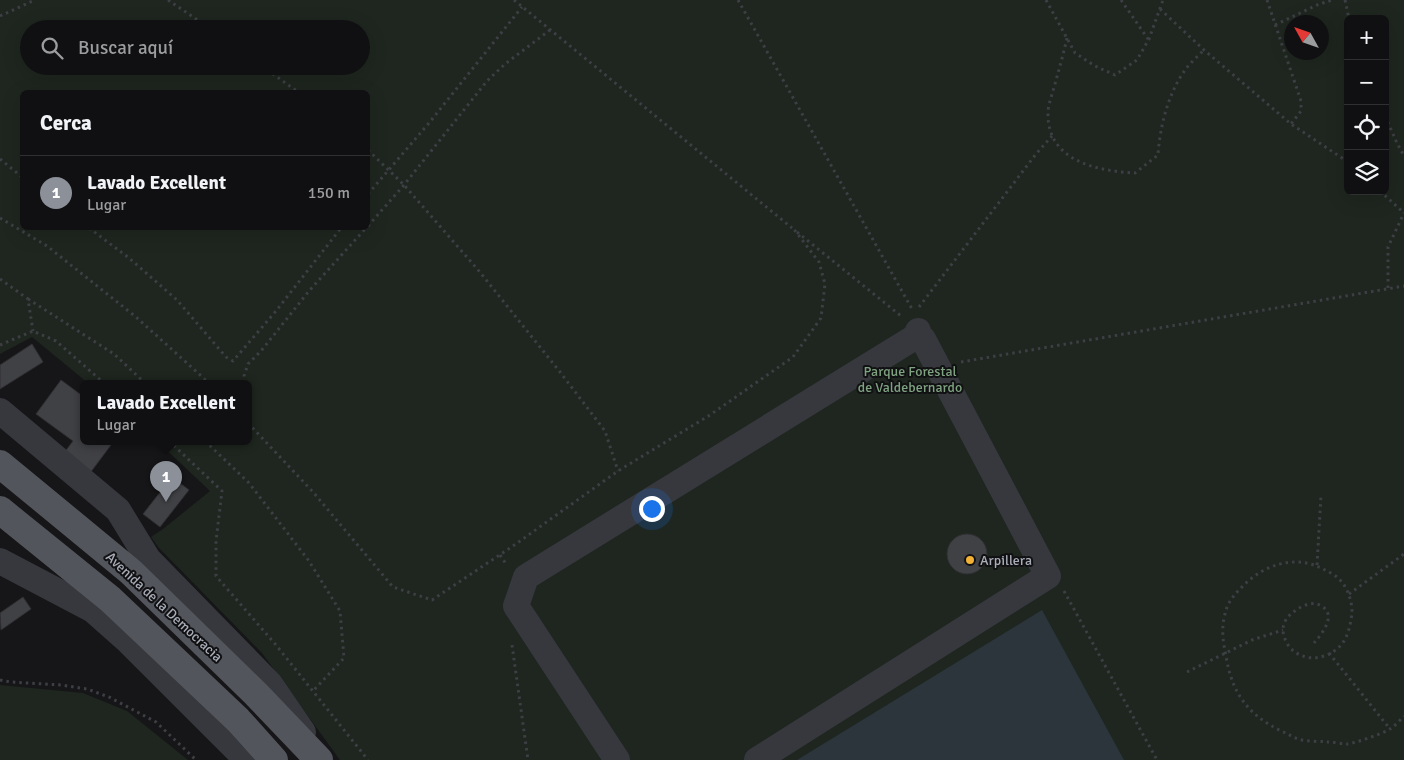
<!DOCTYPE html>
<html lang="es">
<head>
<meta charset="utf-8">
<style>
	:root { --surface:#101012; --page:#1e1e20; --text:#f1f3f6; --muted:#9c9d9f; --line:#303032; --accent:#8c9099 }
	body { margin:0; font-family:Signika,sans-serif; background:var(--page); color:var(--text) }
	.controls { position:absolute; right:15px; top:15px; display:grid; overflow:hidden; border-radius:8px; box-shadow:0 5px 20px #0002 }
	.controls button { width:45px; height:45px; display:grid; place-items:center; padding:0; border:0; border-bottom:1px solid var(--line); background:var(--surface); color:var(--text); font:25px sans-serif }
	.compass { position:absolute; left:1284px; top:15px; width:45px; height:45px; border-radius:50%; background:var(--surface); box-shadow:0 5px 20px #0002; rotate:310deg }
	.you { position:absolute; left:651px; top:508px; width:18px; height:18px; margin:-12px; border:4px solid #fff; border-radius:50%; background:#1a73e8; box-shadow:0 0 0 8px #1a73e833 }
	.badge { display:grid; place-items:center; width:32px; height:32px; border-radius:50%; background:var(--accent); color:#fff; font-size:16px; font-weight:700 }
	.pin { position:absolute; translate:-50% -41px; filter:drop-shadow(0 1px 2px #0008) }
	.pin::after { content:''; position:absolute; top:26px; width:18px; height:15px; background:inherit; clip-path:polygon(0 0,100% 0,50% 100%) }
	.popup { position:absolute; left:80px; top:380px; width:172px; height:65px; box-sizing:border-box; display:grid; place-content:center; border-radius:8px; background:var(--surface); filter:drop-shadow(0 1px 4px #0005); font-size:16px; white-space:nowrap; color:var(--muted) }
	.popup b { font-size:19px; color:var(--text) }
	.popup::after { content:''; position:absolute; left:50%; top:100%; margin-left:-10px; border:10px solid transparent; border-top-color:var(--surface) }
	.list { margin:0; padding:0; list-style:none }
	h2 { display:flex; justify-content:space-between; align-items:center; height:65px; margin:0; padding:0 20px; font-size:21px }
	h2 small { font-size:16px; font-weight:400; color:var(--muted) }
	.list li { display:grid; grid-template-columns:32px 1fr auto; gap:15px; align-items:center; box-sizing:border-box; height:75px; padding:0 20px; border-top:1px solid var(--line) }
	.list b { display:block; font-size:19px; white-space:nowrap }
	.list p { margin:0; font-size:16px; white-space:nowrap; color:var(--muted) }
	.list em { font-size:16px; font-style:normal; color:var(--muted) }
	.icon { flex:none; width:28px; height:28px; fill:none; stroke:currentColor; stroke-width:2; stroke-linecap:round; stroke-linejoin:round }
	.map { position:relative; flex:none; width:1404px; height:760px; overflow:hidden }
	.search { position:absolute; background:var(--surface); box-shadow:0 5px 20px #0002; left:20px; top:20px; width:350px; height:55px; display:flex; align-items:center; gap:12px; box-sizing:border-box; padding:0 18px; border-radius:28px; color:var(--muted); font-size:19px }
	.panel { position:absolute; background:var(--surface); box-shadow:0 5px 20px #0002; left:20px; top:90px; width:350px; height:140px; border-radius:8px }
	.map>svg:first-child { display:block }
</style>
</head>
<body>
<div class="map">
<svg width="1404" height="760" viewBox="0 0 1404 760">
	<rect width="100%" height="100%" fill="#161618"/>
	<!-- green -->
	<g fill="#1e261f" fill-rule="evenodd">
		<path d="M0,0h1404v760h-1064l-78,-107 -103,-105 -8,-11 12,-8 47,-38 -53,-50h91v-58h-160l-56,-46 -32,17zM1348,19h37v172h-37zM1292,22h30v30h-30zM29,29h332v37h-332zM22,92h346v136h-346z"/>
		<polygon points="0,685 83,693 127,711 188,760 0,760"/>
	</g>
	<!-- water -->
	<polygon fill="#2c353c" points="1042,610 1124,760 797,760"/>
	<!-- building -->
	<g fill="#404145" stroke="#303034">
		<polygon points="32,344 43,362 0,389 0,365"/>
		<polygon points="61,380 84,397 84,441 114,441 87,477 61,457 73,441 36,414"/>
		<polygon points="172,477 189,490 160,527 143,514"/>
		<circle cx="967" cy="554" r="20"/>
		<polygon points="23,597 31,609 1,630 0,613"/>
	</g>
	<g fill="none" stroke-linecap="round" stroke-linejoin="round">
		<!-- path -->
		<g stroke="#3d3f44" stroke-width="3" stroke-dasharray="2.5 4" stroke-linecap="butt">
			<polyline points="168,0 211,29"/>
			<polyline points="514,0 792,228"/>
			<polyline points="738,0 912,309"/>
			<polyline points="1046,0 1075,53 1095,66 1115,75 1137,60 1149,39 1163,0"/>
			<polyline points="1121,0 1148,39"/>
			<polyline points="1267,0 1301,101 1301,111 1291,124"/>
			<polyline points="1345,0 1349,19"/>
			<polyline points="1160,9 1204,50 1291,124 1348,162"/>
			<polyline points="0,16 35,0"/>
			<polyline points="1275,25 1317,5 1332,0"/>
			<path d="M1067,38c-4,18 -9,35 -14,53 -2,7 -5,15 -5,22 -1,48 49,58 87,60l23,-18c2,-29 10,-61 27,-85 5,-7 13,-14 19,-20"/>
			<polyline points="262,66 298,92"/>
			<polyline points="1385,116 1397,143 1404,156"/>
			<polyline points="368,150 404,185 479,271 560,372 605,431 618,471"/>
			<polyline points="0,159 22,177"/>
			<polyline points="1380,191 1404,213"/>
			<polyline points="368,194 429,123 522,7"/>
			<polyline points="0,218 47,246 136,317 209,383"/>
			<polyline points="368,226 404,185 487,81 505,64 550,30"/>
			<polyline points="89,228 129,258 177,300 226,357 233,361 276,311 341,228"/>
			<polyline points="797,232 901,316"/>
			<polyline points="0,279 28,299 33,331"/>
			<polyline points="1388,288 1388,247 1404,213"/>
			<polyline points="28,299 114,354 145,383"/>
			<polyline points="919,307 1036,154 1052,136"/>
			<polyline points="0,345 33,331 56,341 104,383"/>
			<polyline points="961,362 1404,286"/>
			<polyline points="244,383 244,376 248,364 261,351 309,291 366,228"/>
			<polyline points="248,413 251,425"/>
			<polyline points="248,423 313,492 393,587 432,600 513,546 618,471 710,415 793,357 821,318 825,284 819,262 793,228"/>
			<polyline points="169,441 222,491 216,541 216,576 276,645 368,760"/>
			<polyline points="205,441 249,483 309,561 340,611 344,658 313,691"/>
			<polyline points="500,555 506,564"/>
			<polyline points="1317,565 1321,495"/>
			<polyline points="1064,591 1157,760"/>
			<polyline points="1349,594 1404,554"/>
			<path d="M1314,643c8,-9 22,-27 9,-36 -4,-3 -9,-4 -14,-3 -8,2 -17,8 -22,14 -4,6 -5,12 -3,18 7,25 38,28 55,11 9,-8 12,-24 13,-35 0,-12 -5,-26 -14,-34 -3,-3 -9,-6 -13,-8 -30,-17 -63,-5 -85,19 -7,7 -13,15 -15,25 -4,14 -2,28 1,42 6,37 21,58 55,75 6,2 11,6 17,8 9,3 21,2 30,3 6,0 13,2 19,2 6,0 37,-11 43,-15 5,-3 10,-9 14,-13"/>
			<polyline points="512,645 528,760"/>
			<polyline points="1329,653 1390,729"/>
			<polyline points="1187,672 1252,640 1283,630"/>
			<polyline points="0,680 11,682 61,685 87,689 109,697 156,722 196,760"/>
		</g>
		<!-- minor -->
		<g stroke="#37383d" stroke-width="26">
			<polyline points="0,411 118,510 148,559 270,684 303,732"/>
			<polyline points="0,561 93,610 128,641 247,760"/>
			<polyline points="617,760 516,606 526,577 915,337 918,331"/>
			<polyline points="757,760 1048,576 923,339 915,337"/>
		</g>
		<!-- major -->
		<g stroke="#53555c" stroke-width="28">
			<polyline points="0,464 131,572 256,694 319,760"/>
			<polyline points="0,510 110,599 238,720 274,760"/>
		</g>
	</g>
	<!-- markers -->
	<circle fill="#f2b134" stroke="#111113" stroke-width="2" cx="970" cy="560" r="5"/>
	<g text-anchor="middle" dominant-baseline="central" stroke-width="4" stroke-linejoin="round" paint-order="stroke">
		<!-- park labels -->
		<g font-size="14" fill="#7fa381" stroke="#111113">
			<text x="910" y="371">Parque Forestal<tspan x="910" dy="16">de Valdebernardo</tspan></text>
		</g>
		<!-- poi labels -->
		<g font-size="14" fill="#a8adb8" stroke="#111113" text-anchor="start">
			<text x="980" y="560">Arpillera</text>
		</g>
		<!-- street labels -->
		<g font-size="14" fill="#a8adb8" stroke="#111113">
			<text transform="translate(164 607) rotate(43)">Avenida de la Democracia</text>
		</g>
	</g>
</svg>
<div class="controls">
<button>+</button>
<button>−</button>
<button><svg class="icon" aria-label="locate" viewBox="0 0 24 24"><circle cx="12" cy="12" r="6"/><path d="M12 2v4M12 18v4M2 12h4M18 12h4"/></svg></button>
<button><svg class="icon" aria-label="layers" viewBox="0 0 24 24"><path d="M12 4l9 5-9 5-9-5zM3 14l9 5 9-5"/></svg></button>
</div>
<svg class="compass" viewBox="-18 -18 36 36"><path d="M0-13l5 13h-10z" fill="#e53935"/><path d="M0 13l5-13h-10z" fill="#9c9d9f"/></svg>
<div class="you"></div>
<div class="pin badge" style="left:166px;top:502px">1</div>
<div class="popup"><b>Lavado Excellent</b>Lugar</div>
<div class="search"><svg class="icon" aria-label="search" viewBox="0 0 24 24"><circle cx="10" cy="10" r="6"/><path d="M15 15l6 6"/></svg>Buscar aquí</div>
<section class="panel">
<h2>Cerca<small></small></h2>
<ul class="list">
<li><span class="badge">1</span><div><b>Lavado Excellent</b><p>Lugar</p></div><em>150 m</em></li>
</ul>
</section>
</div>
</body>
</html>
